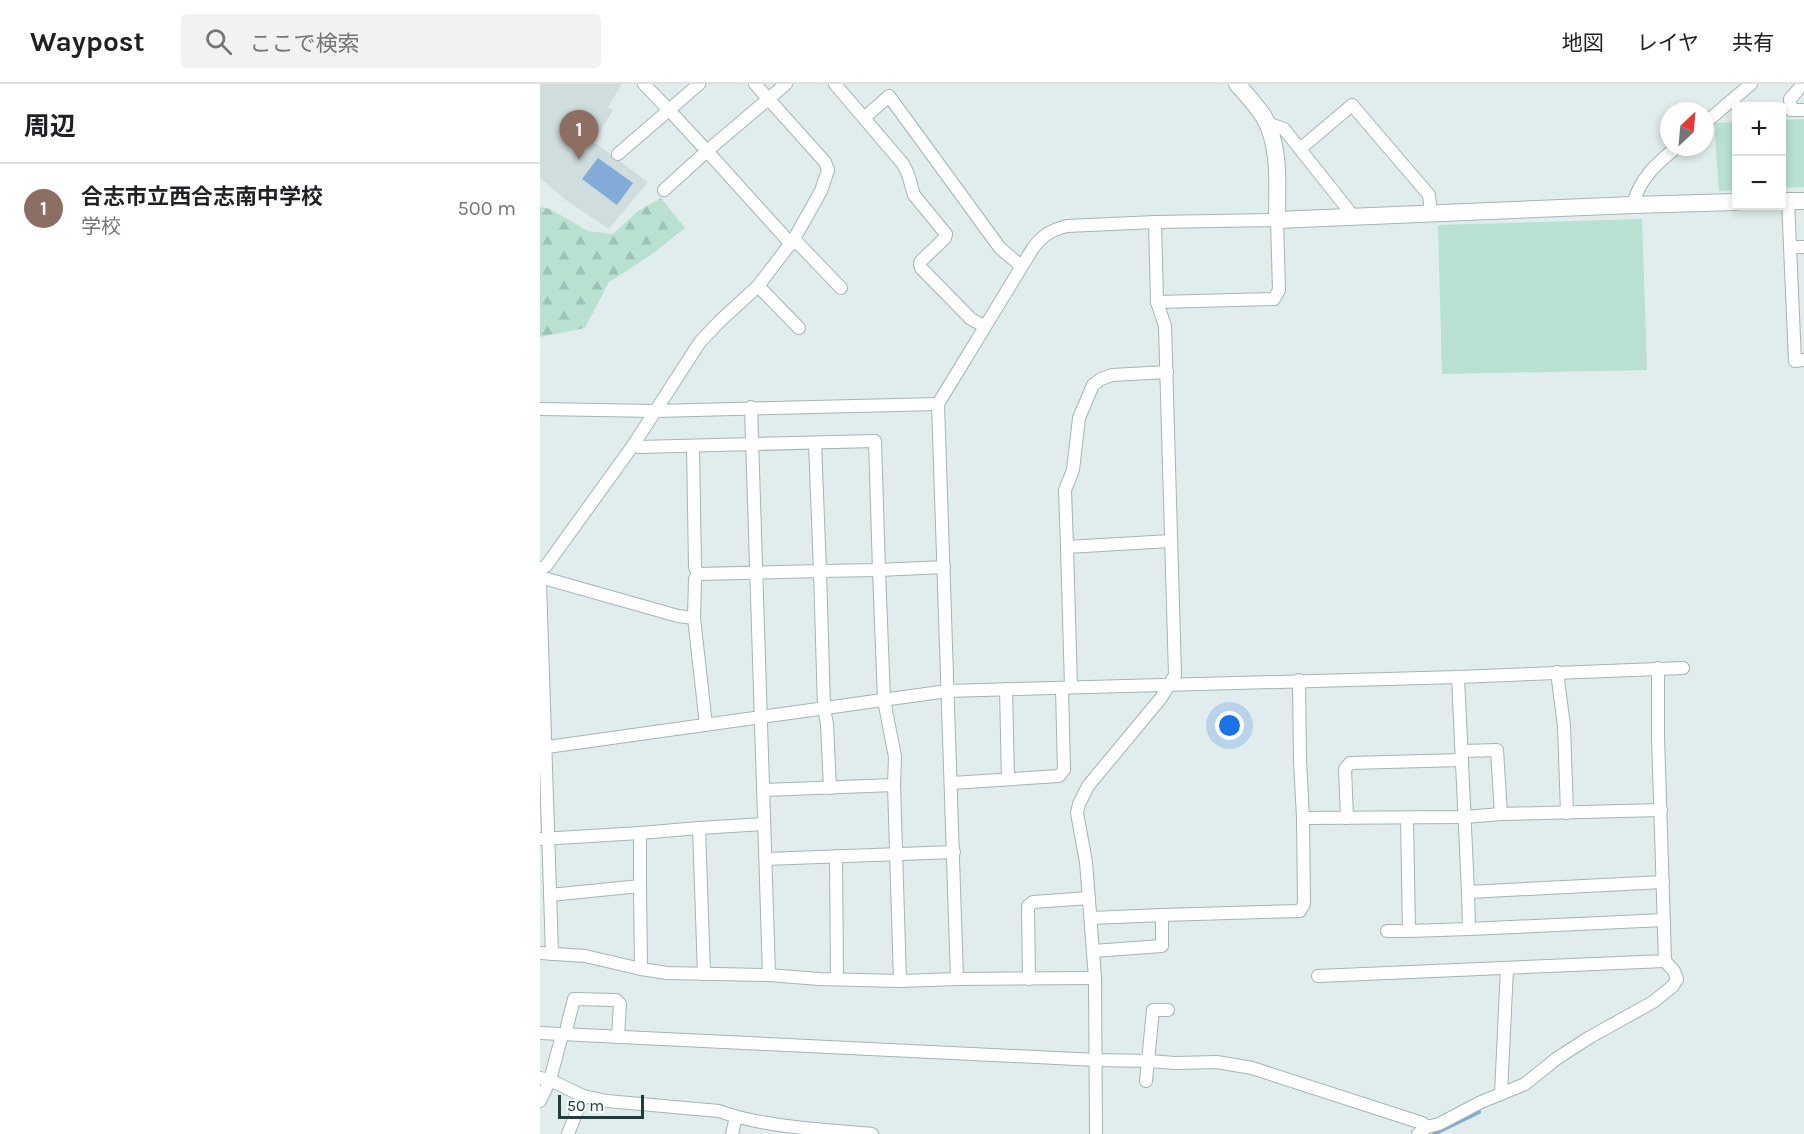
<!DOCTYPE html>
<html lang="ja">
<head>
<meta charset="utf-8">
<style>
	:root { --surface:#fff; --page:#f2f2f2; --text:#202124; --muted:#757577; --line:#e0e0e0; --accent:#846737 }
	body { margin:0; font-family:Karla,"Noto Sans JP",sans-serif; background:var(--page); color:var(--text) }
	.controls { position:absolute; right:18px; top:18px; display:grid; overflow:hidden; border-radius:6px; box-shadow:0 3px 9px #0003 }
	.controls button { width:54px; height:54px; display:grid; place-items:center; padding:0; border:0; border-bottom:2px solid var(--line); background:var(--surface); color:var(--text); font:30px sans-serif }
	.compass { position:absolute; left:1120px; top:18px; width:54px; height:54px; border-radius:50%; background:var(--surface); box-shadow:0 3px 9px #0003; rotate:26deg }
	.scale { position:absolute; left:18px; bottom:15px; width:86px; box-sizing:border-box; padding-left:6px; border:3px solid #1f3d40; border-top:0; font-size:16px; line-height:21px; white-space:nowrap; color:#1f3d40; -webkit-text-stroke:4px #f2f9f8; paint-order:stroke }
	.you { position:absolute; left:690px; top:642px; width:21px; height:21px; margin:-15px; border:4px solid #fff; border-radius:50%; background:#1a73e8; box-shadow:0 0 0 9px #1a73e833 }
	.badge { display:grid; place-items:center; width:39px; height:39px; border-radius:50%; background:var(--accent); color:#fff; font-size:20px; font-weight:700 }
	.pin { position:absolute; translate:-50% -50px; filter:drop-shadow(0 2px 3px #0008) }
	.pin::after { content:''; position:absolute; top:32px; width:21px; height:18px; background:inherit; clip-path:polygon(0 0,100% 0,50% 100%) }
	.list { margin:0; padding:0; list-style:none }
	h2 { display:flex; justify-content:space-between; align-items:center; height:78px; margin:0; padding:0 24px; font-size:26px }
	h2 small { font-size:20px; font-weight:400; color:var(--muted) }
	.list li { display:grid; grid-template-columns:39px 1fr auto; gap:18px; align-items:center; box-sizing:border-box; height:90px; padding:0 24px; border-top:2px solid var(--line) }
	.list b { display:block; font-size:22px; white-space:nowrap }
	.list p { margin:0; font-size:20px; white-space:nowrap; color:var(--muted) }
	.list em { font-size:20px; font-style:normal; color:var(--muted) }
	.icon { flex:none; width:33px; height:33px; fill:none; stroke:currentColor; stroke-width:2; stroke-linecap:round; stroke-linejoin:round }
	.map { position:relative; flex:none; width:1264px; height:1050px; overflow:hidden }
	header { display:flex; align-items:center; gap:36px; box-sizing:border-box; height:84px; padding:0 30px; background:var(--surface); border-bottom:2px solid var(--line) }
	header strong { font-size:28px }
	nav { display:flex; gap:33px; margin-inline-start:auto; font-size:21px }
	.search { width:420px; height:54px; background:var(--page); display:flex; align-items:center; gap:15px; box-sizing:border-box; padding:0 21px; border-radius:6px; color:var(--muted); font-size:22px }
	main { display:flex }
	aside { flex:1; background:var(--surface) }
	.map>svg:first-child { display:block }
</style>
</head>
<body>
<header>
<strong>Waypost</strong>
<div class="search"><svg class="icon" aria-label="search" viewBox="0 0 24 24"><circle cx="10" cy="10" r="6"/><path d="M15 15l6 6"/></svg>ここで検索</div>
<nav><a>地図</a><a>レイヤ</a><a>共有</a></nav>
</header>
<main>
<aside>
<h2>周辺<small></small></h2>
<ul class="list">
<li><span class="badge" style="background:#8d6e63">1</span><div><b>合志市立西合志南中学校</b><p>学校</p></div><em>500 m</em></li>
</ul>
</aside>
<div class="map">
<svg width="1264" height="1050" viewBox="0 0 1264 1050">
	<defs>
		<pattern id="forest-firs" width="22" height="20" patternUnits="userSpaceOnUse" patternTransform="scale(1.5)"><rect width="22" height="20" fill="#b8e1d2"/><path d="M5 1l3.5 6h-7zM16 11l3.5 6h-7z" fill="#9ec2b5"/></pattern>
	</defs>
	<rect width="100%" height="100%" fill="#e1edec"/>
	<!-- built -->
	<polygon fill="#cfdddc" points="0,0 82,0 68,23 73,26 54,58 108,98 69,145 27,117 0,94"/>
	<!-- forest -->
	<polygon fill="url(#forest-firs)" points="121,114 145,144 111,171 69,198 45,244 0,253 0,123 10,125 48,147 73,150 98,127"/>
	<!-- garden -->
	<g fill="#b8e1d2">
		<polygon points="1264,35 1264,103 1242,104 1242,36"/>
		<polygon points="1196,38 1196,106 1179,107 1174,39"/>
		<polygon points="1102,135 1107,286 902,290 898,141"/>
	</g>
	<!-- water -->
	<polygon fill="#83abd8" points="58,74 93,99 77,121 42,95"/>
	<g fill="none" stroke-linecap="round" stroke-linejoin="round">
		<!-- stream -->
		<polyline stroke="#83abd8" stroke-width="4" points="894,1050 939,1028"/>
		<!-- minor casing -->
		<g stroke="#a3b5b5" stroke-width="14">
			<g id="minor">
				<polyline points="246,0 167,67 251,160"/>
				<polyline points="295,0 363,80 368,90 374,111 406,150 405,154 381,177 380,180 381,184 431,235 444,242"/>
				<polyline points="1263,0 1250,15 1251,26 1264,26"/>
				<polyline points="324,34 349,12 460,164 481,182"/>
				<polyline points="725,38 744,45 814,133"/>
				<polyline points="1165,39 1211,0"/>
				<polyline points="760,65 812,21 889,111 891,129"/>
				<polyline points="78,70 129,26 104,0"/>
				<polyline points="124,106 167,67 129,26 159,0"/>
				<polyline points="1248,116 1255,277 1264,276"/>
				<path d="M1093,121c6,-26 24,-42 44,-58"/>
				<polyline points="254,155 301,204"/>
				<polyline points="1251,163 1264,163"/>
				<polyline points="218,202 259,244"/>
				<polyline points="211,323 229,891"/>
				<polyline points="0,325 116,327 398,320"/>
				<polyline points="94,360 99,363 335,357 339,486 280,487 284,624 287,640 290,704"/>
				<polyline points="153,363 155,483 158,490"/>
				<polyline points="527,463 525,406 533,386 539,334 553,301 561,295 572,291 627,288"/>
				<polyline points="0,485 6,482 94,360 160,258 180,237 218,202 254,155 281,107 288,86 285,78 215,0"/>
				<polyline points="0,493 138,532 154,534 166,641"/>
				<polyline points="0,498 12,870"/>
				<polyline points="154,534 155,495 158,490 280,487 275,359"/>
				<polyline points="1017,588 1024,642 1027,729"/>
				<polyline points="918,593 928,808"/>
				<polyline points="759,596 760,676 763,734"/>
				<polyline points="531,603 527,463 630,457"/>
				<polyline points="466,605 468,695"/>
				<polyline points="0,664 407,607 918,593 1143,584"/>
				<polyline points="922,667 957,666 961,730"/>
				<polyline points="412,699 519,692 524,686 522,604"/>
				<polyline points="224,706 354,701"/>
				<polyline points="807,734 805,685 810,679 922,676"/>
				<polyline points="867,734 869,847 929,845"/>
				<polyline points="159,744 224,740"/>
				<polyline points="100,749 159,744 164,890"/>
				<polyline points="0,755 100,749 100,802 10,811"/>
				<polyline points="296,772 297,895"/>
				<polyline points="226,775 414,768"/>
				<polyline points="1123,798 928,808 929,845 1124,836"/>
				<polyline points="100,802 101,885"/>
				<polyline points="622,831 760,827 764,820 763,734 925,733 961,730 1121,726"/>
				<polyline points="551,834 622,831 622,862 553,867"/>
				<polyline points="847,847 869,847"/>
				<polyline points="0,869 45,872 101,885 127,889 229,891 279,895 360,897 417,895 555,894"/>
				<polyline points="778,892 1125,877 1118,652 1118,584"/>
				<path d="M417,895l-19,-575 95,-156c10,-13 18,-18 34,-22l88,-4 122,-2 2,70 -5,9 -117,3"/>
				<polyline points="489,895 488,822 493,818 549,814"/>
				<polyline points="360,897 354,701 355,673 344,616 339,486 404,483"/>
				<polyline points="0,949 556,976 609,977 635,979 677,978 712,984 882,1039 887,1043"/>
				<polyline points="27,949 27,942 34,915 76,916 80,920 78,953"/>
				<path d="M0,994l10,2 33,16 24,5 112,10c43,16 107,19 153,23"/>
				<polyline points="606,997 613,926 628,926"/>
				<polyline points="961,1010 967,884"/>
				<polyline points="0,1017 10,996 22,951"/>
				<polyline points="28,1050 43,1012"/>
				<polyline points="192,1050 196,1033"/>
				<polyline points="556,1050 555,894 546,778 537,729 539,720 548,702 621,614 635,591 625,242 617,218 615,138"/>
				<polyline points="878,1050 887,1043 899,1040 941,1018 985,1000 1016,975 1050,953 1113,918 1133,902 1137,895 1134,887 1125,877"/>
			</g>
		</g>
		<!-- tertiary casing -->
		<g stroke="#a3b5b5" stroke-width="18">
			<g id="tertiary">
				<path d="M697,0c9,10 19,21 27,33 17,30 13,70 13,103l356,-15 103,-3"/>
				<polyline points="1242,117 1264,117"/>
			</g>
		</g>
		<!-- minor -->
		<use href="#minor" stroke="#fff" stroke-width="12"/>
		<!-- tertiary -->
		<use href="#tertiary" stroke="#fff" stroke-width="16"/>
	</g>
</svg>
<div class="controls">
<button>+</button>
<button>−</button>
</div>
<svg class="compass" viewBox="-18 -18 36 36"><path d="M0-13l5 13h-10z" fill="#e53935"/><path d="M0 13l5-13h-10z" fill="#757577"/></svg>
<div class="scale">50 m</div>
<div class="you"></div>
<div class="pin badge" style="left:39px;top:76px;background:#8d6e63">1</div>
</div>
</main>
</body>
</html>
